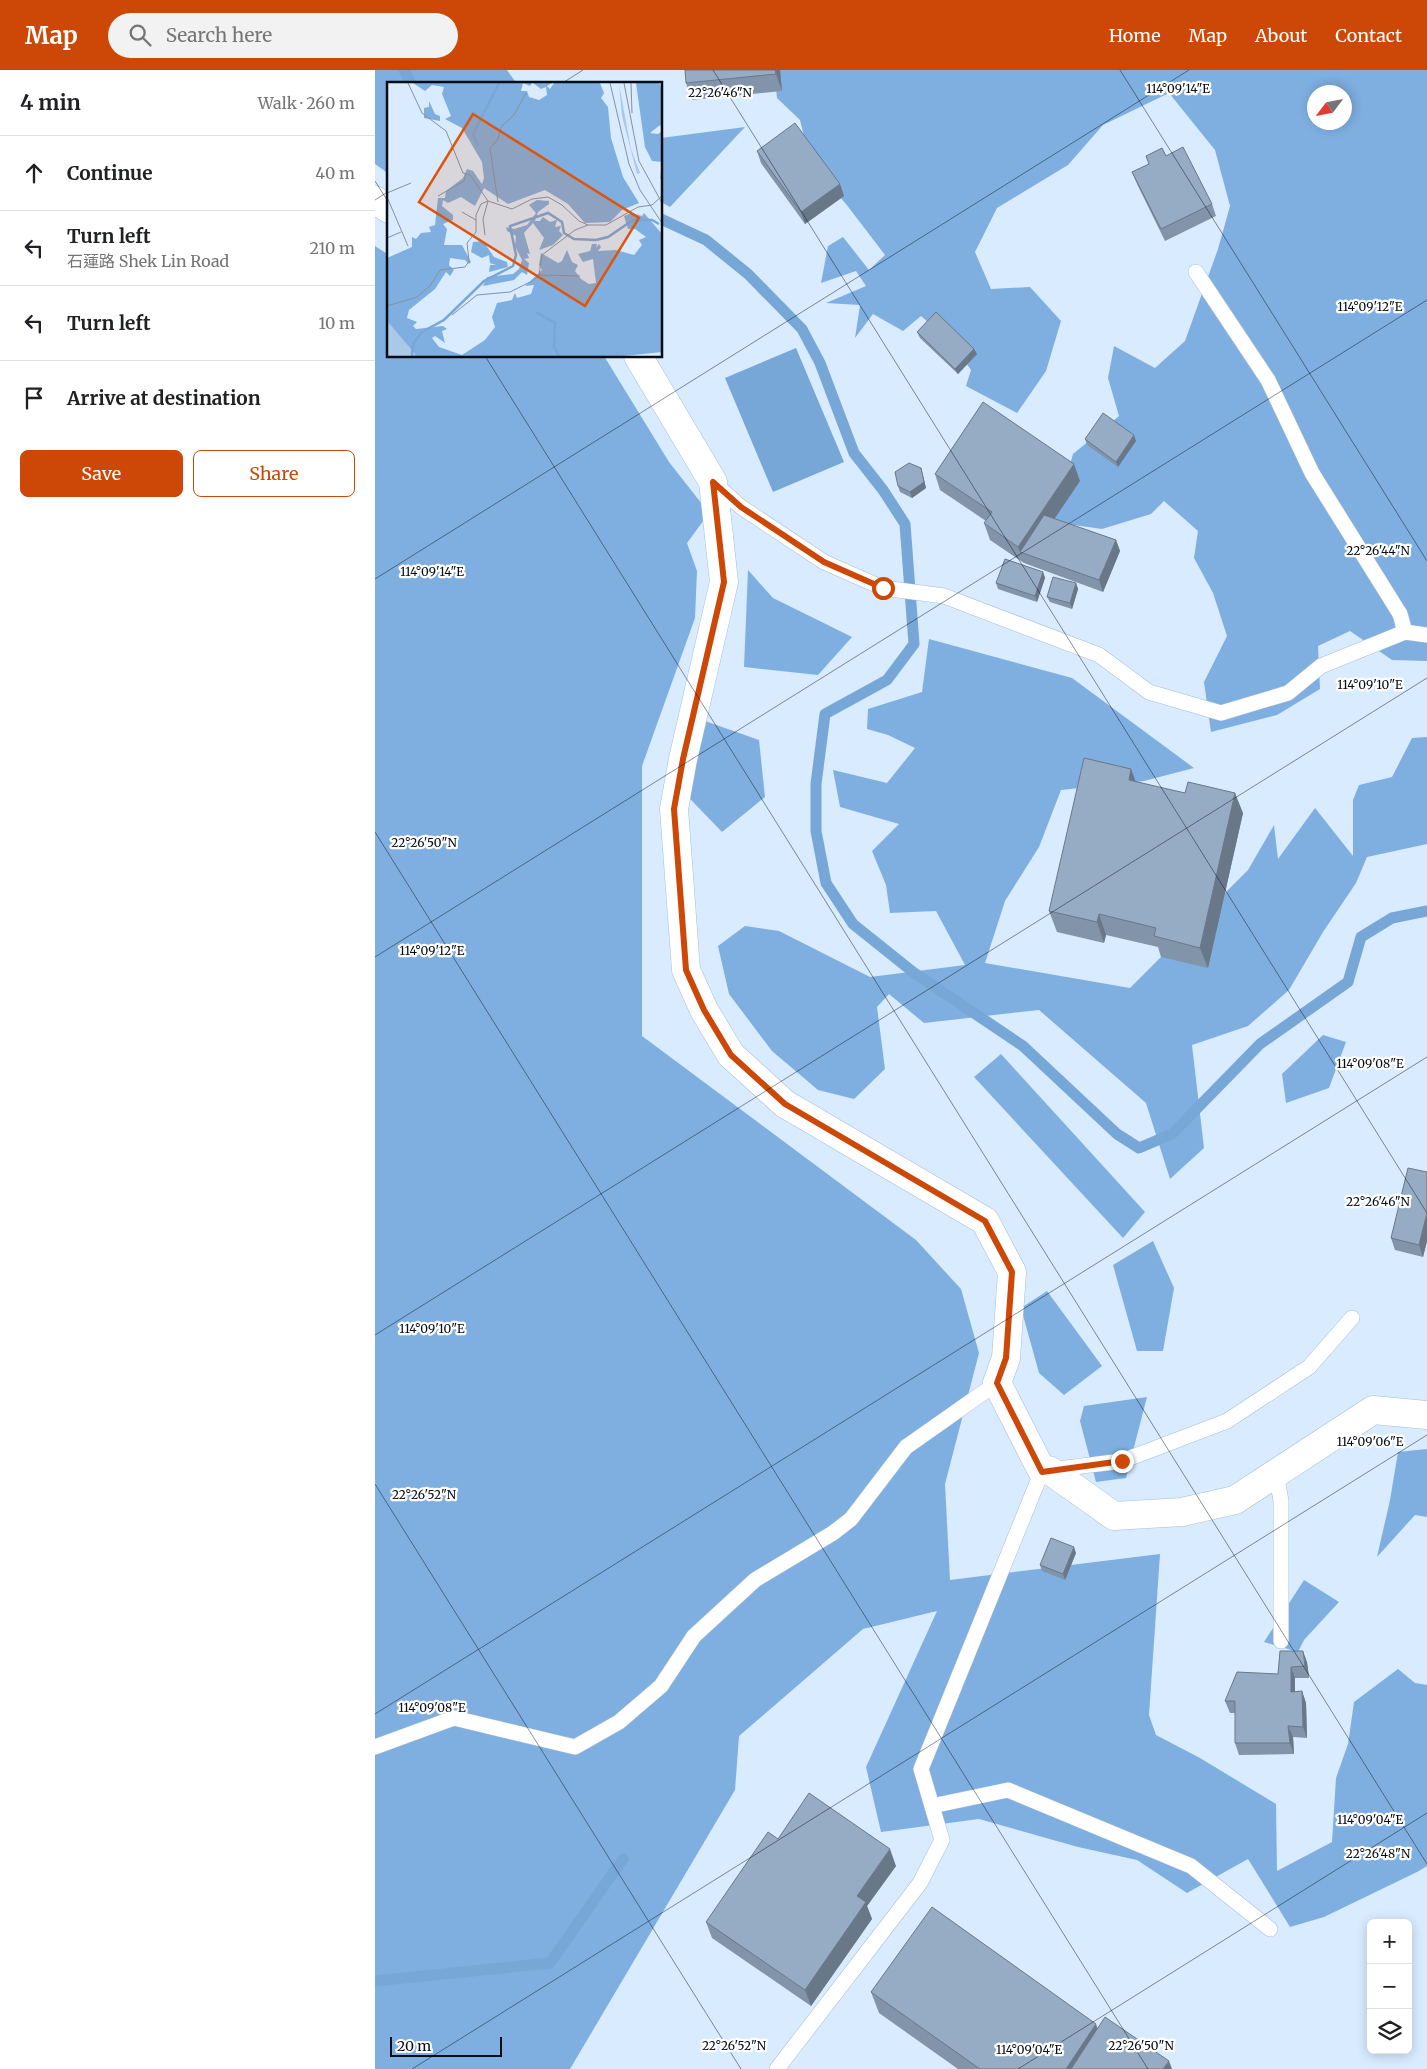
<!DOCTYPE html>
<html lang="en">
<head>
<meta charset="utf-8">
<style>
	:root { --surface:#fff; --page:#f2f2f2; --text:#202124; --muted:#757577; --line:#e0e0e0; --accent:#cd4806 }
	body { margin:0; font-family:Merriweather,"Noto Sans TC",serif; background:var(--page); color:var(--text) }
	.controls { position:absolute; right:15px; bottom:15px; display:grid; overflow:hidden; border-radius:8px; box-shadow:0 2px 12px #0003 }
	.controls button { width:45px; height:45px; display:grid; place-items:center; padding:0; border:0; border-bottom:1px solid var(--line); background:var(--surface); color:var(--text); font:25px sans-serif }
	.compass { position:absolute; left:932px; top:15px; width:45px; height:45px; border-radius:50%; background:var(--surface); box-shadow:0 2px 12px #0003; rotate:238deg }
	.scale { position:absolute; left:15px; bottom:12px; width:112px; box-sizing:border-box; padding-left:5px; border:2px solid #050c14; border-top:0; font-size:14px; line-height:18px; white-space:nowrap; color:#050c14; -webkit-text-stroke:4px #fff; paint-order:stroke }
	.stop { position:absolute; width:15px; height:15px; margin:-11px; border:4px solid #cd4806; border-radius:50%; background:#fff }
	.stop.end { background:#cd4806; border-color:#fff; box-shadow:0 1px 5px #0008 }
	.list { margin:0; padding:0; list-style:none }
	h2 { display:flex; justify-content:space-between; align-items:center; height:65px; margin:0; padding:0 20px; font-size:21px }
	h2 small { font-size:16px; font-weight:400; color:var(--muted) }
	.list li { display:grid; grid-template-columns:32px 1fr auto; gap:15px; align-items:center; box-sizing:border-box; height:75px; padding:0 20px; border-top:1px solid var(--line) }
	.list b { display:block; font-size:19px; white-space:nowrap }
	.list p { margin:0; font-size:16px; white-space:nowrap; color:var(--muted) }
	.list em { font-size:16px; font-style:normal; color:var(--muted) }
	.actions { display:flex; gap:10px; padding:15px 20px }
	.actions a { flex:1; padding:11px 0; border:1px solid var(--accent); border-radius:8px; text-align:center; font-size:18px; color:var(--accent) }
	.actions .main { background:var(--accent); color:#fff }
	.icon { flex:none; width:28px; height:28px; fill:none; stroke:currentColor; stroke-width:2; stroke-linecap:round; stroke-linejoin:round }
	.map { position:relative; flex:none; width:1052px; height:1999px; overflow:hidden }
	header { display:flex; align-items:center; gap:30px; box-sizing:border-box; height:70px; padding:0 25px; background:var(--accent); color:#fff }
	header strong { font-size:24px }
	nav { display:flex; gap:28px; margin-inline-start:auto; font-size:18px }
	.search { width:350px; height:45px; background:var(--page); display:flex; align-items:center; gap:12px; box-sizing:border-box; padding:0 18px; border-radius:28px; color:var(--muted); font-size:19px }
	main { display:flex }
	aside { flex:1; background:var(--surface) }
	.map>svg:first-child { display:block }
</style>
</head>
<body>
<header>
<strong>Map</strong>
<div class="search"><svg class="icon" aria-label="search" viewBox="0 0 24 24"><circle cx="10" cy="10" r="6"/><path d="M15 15l6 6"/></svg>Search here</div>
<nav><a>Home</a><a>Map</a><a>About</a><a>Contact</a></nav>
</header>
<main>
<aside>
<h2>4 min<small>Walk · 260 m</small></h2>
<ul class="list">
<li><svg class="icon" aria-label="ahead" viewBox="0 0 24 24"><path d="M12 20V5M6 11l6-6 6 6"/></svg><div><b>Continue</b></div><em>40 m</em></li>
<li><svg class="icon" aria-label="left" viewBox="0 0 24 24"><path d="M17 20v-9H6M10 6l-5 5 5 5"/></svg><div><b>Turn left</b><p>石蓮路 Shek Lin Road</p></div><em>210 m</em></li>
<li><svg class="icon" aria-label="left" viewBox="0 0 24 24"><path d="M17 20v-9H6M10 6l-5 5 5 5"/></svg><div><b>Turn left</b></div><em>10 m</em></li>
<li><svg class="icon" aria-label="arrive" viewBox="0 0 24 24"><path d="M6 21V4h12l-3 4 3 4H6"/></svg><div><b>Arrive at destination</b></div></li>
</ul>
<div class="actions"><a class="main">Save</a><a>Share</a></div>
</aside>
<div class="map">
<svg width="1052" height="1999" viewBox="0 0 1052 1999">
	<rect width="100%" height="100%" fill="#d8ebff"/>
	<!-- forest -->
	<g fill="#7fafe0" fill-rule="evenodd">
		<polygon points="0,0 132,0 142,14 14,14 14,104 0,94"/>
		<path d="M399,0h653v591l-35,-1 -42,-29 -32,15 2,43 -43,26 -66,17 -7,-50 23,-46 -14,-43 -19,-35 4,-27 -34,-30 -13,13 -49,15 -63,-9 25,-35 9,-31 46,-38 -11,-38 6,-32 41,22 30,-27 33,-92 12,-43 -15,-56 -46,-57 -66,32 -35,40 -71,43 -22,44 16,37 39,-2 31,34 -15,50 -29,42 -51,-27 5,-16 -19,-27 -31,-27 -18,15 -30,-17 -18,24 5,-33 -34,-2 40,-17 -10,-15 -35,12 7,-37 15,-9 26,33 16,-15 -39,-51 -35,-40 -11,-44 -23,-22zM939,22h30v30h-30z"/>
		<polygon points="370,57 295,137 286,132 286,68"/>
		<polygon points="0,176 14,185 14,286 229,286 294,392 334,443 312,473 322,501 320,548 267,696 267,966 541,1170 586,1219 604,1283 570,1414 575,1510 785,1484 774,1645 781,1665 825,1688 901,1734 902,1801 957,1772 961,1708 973,1674 979,1632 1023,1599 1040,1613 1052,1615 1052,1796 1042,1802 949,1847 915,1857 873,1789 812,1823 762,1790 703,1777 604,1749 506,1762 491,1697 562,1541 488,1559 364,1666 360,1720 195,1999 0,1999"/>
		<polygon points="373,500 398,528 477,567 443,605 369,597"/>
		<polygon points="554,569 697,608 819,698 769,711 686,720 664,777 630,831 610,893 755,918 873,800 899,755 903,789 940,738 978,786 978,730 984,715 1017,707 1037,668 1052,667 1052,774 992,787 981,813 948,862 914,920 873,956 817,975 829,1078 795,1109 771,1033 664,940 549,953 514,924 502,937 510,999 479,1029 443,1020 397,981 354,924 343,876 370,856 404,861 495,907 590,895 561,841 515,843 511,815 497,781 524,754 465,737 458,700 512,713 540,678 513,665 492,659 493,639 547,622"/>
		<polygon points="330,651 384,670 390,727 347,762 293,706"/>
		<polygon points="948,965 971,972 954,1018 911,1033 907,1004"/>
		<polygon points="626,984 770,1142 748,1168 599,1007"/>
		<polygon points="778,1171 799,1218 788,1281 762,1281 738,1195"/>
		<polygon points="672,1221 727,1296 689,1325 664,1303 646,1238"/>
		<polygon points="772,1327 751,1408 721,1412 705,1351 709,1336"/>
		<polygon points="1052,1379 1052,1447 1040,1445 1002,1487 1015,1430 1023,1382"/>
		<polygon points="929,1510 964,1532 929,1570 923,1582 889,1572"/>
	</g>
	<!-- water -->
	<polygon fill="#77a7d7" points="421,278 469,392 398,422 350,308"/>
	<g fill="none" stroke-linecap="round" stroke-linejoin="round">
		<!-- stream -->
		<g stroke="#77a7d7" stroke-width="11">
			<polyline points="29,0 36,14"/>
			<polyline points="286,149 331,170 373,204 427,259 445,293 479,383 508,420 530,454 539,574 512,610 450,644 441,714 441,761 451,813 478,854 538,902 648,976 742,1064 764,1078 797,1064 885,974 973,912 986,867 1017,848 1052,841"/>
			<polyline points="0,1911 175,1893 248,1789"/>
		</g>
		<!-- service casing -->
		<g stroke="#a8bfd7" stroke-width="16">
			<g id="service">
				<polyline points="821,202 893,310 937,403 1025,544 1030,562"/>
				<polyline points="339,413 366,437 449,492 508,518 569,526 724,585 774,622 846,643 913,623 946,596 1030,562 1052,565"/>
				<polyline points="675,1400 747,1391 852,1351 934,1297 977,1248"/>
				<polyline points="901,1403 906,1431 906,1571"/>
				<polyline points="0,1677 79,1648 200,1677 244,1652 286,1616 319,1566 380,1510 458,1463 476,1449 531,1377 622,1313"/>
				<polyline points="557,1736 633,1720 816,1796 895,1859"/>
				<polyline points="402,1999 545,1813 567,1770 546,1699 667,1401"/>
			</g>
		</g>
		<!-- minor casing -->
		<g stroke="#a8bfd7" stroke-width="29">
			<g id="minor">
				<polyline points="0,130 14,139"/>
				<polyline points="263,286 338,412 349,512 308,689 299,739 311,900 329,940 356,985 410,1034 610,1151 637,1202 631,1288 622,1313 667,1401 674,1400 739,1446 807,1442 860,1430 998,1340 1052,1345"/>
			</g>
		</g>
		<!-- service -->
		<use href="#service" stroke="#fff" stroke-width="15"/>
		<!-- minor -->
		<use href="#minor" stroke="#fff" stroke-width="28"/>
	</g>
	<!-- wall -->
	<g fill="#8194a9">
		<polygon points="405,0 407,21 317,30 311,13"/>
		<polygon points="382,81 465,114 469,126 430,154 386,93"/>
		<polygon points="771,86 791,86 837,134 841,146 790,171 762,114 757,102 774,94"/>
		<polygon points="542,262 599,279 602,284 583,304 545,268"/>
		<polygon points="710,369 761,371 743,397 712,375"/>
		<polygon points="546,398 551,418 537,428 525,422 523,416"/>
		<polygon points="560,404 705,411 679,449 741,470 745,481 728,522 649,493 615,470 609,453 611,451 565,420"/>
		<polygon points="668,502 670,508 662,532 623,519 621,513"/>
		<polygon points="701,513 703,519 697,539 675,532 672,527"/>
		<polygon points="761,711 868,743 833,898 786,887 783,877 731,865 729,873 682,862 674,841"/>
		<polygon points="1052,1102 1052,1171 1048,1187 1020,1180 1016,1168"/>
		<polygon points="701,1483 690,1510 667,1501 665,1495"/>
		<polygon points="905,1581 932,1592 934,1608 920,1608 920,1622 927,1621 931,1633 932,1668 918,1667 919,1684 864,1685 860,1673 860,1643 855,1643 850,1631 903,1604"/>
		<polygon points="403,1769 521,1796 492,1836 497,1849 436,1936 337,1868 331,1852"/>
		<polygon points="496,1922 722,1959 797,1999 583,1999 504,1943"/>
	</g>
	<!-- shaded-wall -->
	<g fill="#697889">
		<polygon points="400,0 405,0 407,21 401,4"/>
		<polygon points="465,114 469,126 430,154 426,142"/>
		<polygon points="599,279 602,284 583,304 580,299"/>
		<polygon points="759,365 761,371 743,397 741,392"/>
		<polygon points="699,394 705,411 655,485 645,482 643,477"/>
		<polygon points="546,398 551,418 537,428 535,422"/>
		<polygon points="741,470 745,481 728,522 724,510"/>
		<polygon points="668,502 670,508 662,532 660,526"/>
		<polygon points="701,513 703,519 697,539 695,533"/>
		<polygon points="756,699 764,720 754,710"/>
		<polygon points="860,723 868,743 833,898 825,878"/>
		<polygon points="724,844 731,865 729,873 722,852"/>
		<polygon points="1052,1143 1052,1171 1048,1187 1044,1175"/>
		<polygon points="699,1477 701,1483 690,1510 688,1504"/>
		<polygon points="928,1581 932,1592 934,1608 930,1596"/>
		<polygon points="916,1597 920,1608 920,1633 916,1622"/>
		<polygon points="927,1621 931,1633 932,1668 928,1657"/>
		<polygon points="913,1656 918,1667 919,1684 915,1673"/>
		<polygon points="515,1779 521,1796 492,1836 497,1849 436,1936 430,1920 482,1826"/>
		<polygon points="721,1954 728,1975 712,1999 691,1999"/>
		<polygon points="794,1991 797,1999 788,1999"/>
	</g>
	<!-- building -->
	<g fill="#96acc4" stroke="#697889">
		<polygon points="310,0 400,0 401,4 311,13"/>
		<polygon points="420,53 465,114 426,142 382,81"/>
		<polygon points="808,77 837,134 786,159 757,102 774,94 771,86 787,78 791,86"/>
		<polygon points="561,242 599,279 580,299 542,262"/>
		<polygon points="608,332 699,394 643,477 609,453 617,442 560,404"/>
		<polygon points="728,343 759,365 741,392 710,369"/>
		<polygon points="534,393 546,398 549,412 535,422 523,416 520,402"/>
		<polygon points="669,445 741,470 724,510 645,482"/>
		<polygon points="630,489 668,502 660,526 621,513"/>
		<polygon points="678,507 701,513 695,533 672,527"/>
		<polygon points="709,688 756,699 754,710 810,723 813,712 860,723 825,878 779,866 781,858 724,844 722,852 674,841"/>
		<polygon points="1033,1098 1052,1102 1052,1143 1044,1175 1016,1168"/>
		<polygon points="676,1468 699,1477 688,1504 665,1495"/>
		<polygon points="905,1581 928,1581 930,1596 916,1597 916,1622 927,1621 928,1657 913,1656 915,1673 860,1673 860,1631 850,1631 862,1602 903,1604"/>
		<polygon points="434,1723 515,1779 482,1826 491,1832 430,1920 331,1852 393,1762 403,1769"/>
		<polygon points="557,1837 721,1954 691,1999 605,1999 496,1922"/>
		<polygon points="730,1947 794,1991 788,1999 696,1999"/>
	</g>
	<g fill="none" stroke-linecap="round" stroke-linejoin="round">
		<!-- route -->
		<polyline stroke="#cd4806" stroke-width="6" points="508,518 449,492 366,437 338,412 349,512 308,689 299,739 311,900 329,940 356,985 410,1034 610,1151 637,1202 631,1288 622,1313 667,1402 747,1391"/>
	</g>
	<!-- ticks -->
	<path fill="none" stroke="#050c14" stroke-width="1" stroke-opacity="0.45" d="M338,0l714,1143M745,0l307,491M186,14l22,-14M0,111l14,22M0,130l14,-9M110,286l942,1508M0,509l814,-509M0,762l773,1237M0,887l1052,-657M0,1265l1052,-657M0,1414l366,585M0,1644l1052,-657M37,1999l1015,-634M643,1999l409,-256"/>
	<!-- overview -->
	<g transform="translate(12 12)">
		<rect width="275" height="275" fill="#d8ebff"/>
		<path d="M232,2l12,65 9,24 -3,1 -15,-58zM0,239l28,33 -1,2h-27z" fill="#abc8e7"/>
		<path d="M26,1h119l-2,3 -7,-3 -2,8h6l2,6 10,3 8,-5 -1,-8 -5,2 -8,-6h19l-5,3 3,3 4,-6h46l4,10 -3,5 7,9 3,31 12,39 16,26 -17,7 -12,12 -25,1 -17,-19 -23,-14 -37,14 -24,-16 -9,18 -14,-9 -13,6 -5,-3 -1,6 11,9v5l-10,4 4,5 -3,16h18l9,17 -2,2 -4,-4 -15,-2 -1,7 5,5 -4,6 -4,-4 -11,17 -26,21 -2,8 10,4 -4,4 3,3 27,-3 4,3 -5,2 3,12 -10,-7 -3,2 7,9 23,8 23,-15 10,-13 -3,-10 5,-14 15,-3 3,-7 2,5 14,-4 3,-9 -9,1 17,-16 -3,-5 2,-12 17,10 4,-2 5,-11 5,12 6,3 -3,6 6,8 8,5 7,-1 -3,-24 -10,3 -5,-8 12,-3 2,-7h5l-1,4 3,-4 2,3 -3,4 18,-1 18,5 8,-10 -3,-5 7,-3 -11,-8h-7l-4,-13 8,-3 10,3 2,-3 18,21v118l-38,4h-210l1,-2 -28,-33v-63l25,-11v-10l4,2 5,-6 10,-1 -2,-5 6,-2 3,-27h7l1,-7 17,-13 4,-9 6,2 9,13 2,-6 -2,-16 -20,-34 -17,-9 6,-3 -9,-22 2,-7 -12,-2 -7,6zM249,1h23l3,5v41l-2,-4 -10,8 8,1 4,-3v31l-10,-1 -7,-14zM42,19l6,13 5,2v5l-16,-3v-10l5,-1zM150,118l12,1v3l-11,8 -3,9h5l3,-4 7,5 7,-2 -2,7 6,-1 -2,5 4,4 -10,10 -14,5 5,-12 -11,-15 -9,10 6,21 -3,-1 2,5 -5,1 5,4 -2,12 -5,-3 -8,8 -31,6 4,-9 26,-3 6,-5 3,-9 -7,-14 1,-10 -9,-5 -1,-4 8,2 13,-4 9,-12 -7,-8zM96,159l11,16 13,5 1,5 -19,5 1,-7h6l-6,-2 -1,-8 -7,3 -11,-6 2,-10z" fill="#7fafe0"/>
		<path fill="none" stroke="#77a7d7" stroke-width="2.5" d="M91,64l-5,-12 26,-51M149,230l19,11 -1,24 5,9M25,274l1,-12 9,-12 22,-12 40,-39 29,-15 3,-11 -6,-29 38,-13 14,9 2,11 10,6 22,1 12,-3 25,-17h19l7,4"/>
		<path fill="none" stroke="#8492a1" stroke-width="1" d="M21,1l14,30 24,18 17,42 7,2 18,26M223,1l19,81 11,26 22,33M237,1l15,78 23,42M244,1l1,30M274,97l1,-17M0,111l24,-10M51,114l26,-15 2,-7M0,115l21,49M111,120l-8,-54 8,-9 3,-12 13,-12 12,-22M75,130l14,8M98,153l-2,-16 5,-18M0,156l14,-6M152,193l41,1M0,224l30,-9 13,-11 10,-16 25,-3 4,-6 -2,-18 9,-11v-17l5,-11 7,-3 24,8 20,-10 16,-2 14,8 17,16 9,4h18l32,-18 14,-2 10,-9M65,233l25,-20 33,-3 24,-12 5,-5 3,-20 33,-25 13,-5"/>
		<path fill="#dd550c" fill-opacity="0.15" stroke="#dd550c" stroke-width="2.5" d="M86,32l166,104 -54,88 -166,-104z"/>
		<rect width="275" height="275" fill="none" stroke="#050c14" stroke-width="2.5"/>
	</g>
	<g font-size="12" text-anchor="middle" fill="#050c14" stroke="#fff" stroke-width="4.5" stroke-linejoin="round" paint-order="stroke">
		<text x="803" y="23">114°09'14"E</text>
		<text x="345" y="27">22°26'46"N</text>
		<text x="995" y="241">114°09'12"E</text>
		<text x="1003" y="485">22°26'44"N</text>
		<text x="57" y="506">114°09'14"E</text>
		<text x="995" y="619">114°09'10"E</text>
		<text x="49" y="777">22°26'50"N</text>
		<text x="57" y="885">114°09'12"E</text>
		<text x="995" y="998">114°09'08"E</text>
		<text x="1003" y="1136">22°26'46"N</text>
		<text x="57" y="1263">114°09'10"E</text>
		<text x="995" y="1376">114°09'06"E</text>
		<text x="49" y="1429">22°26'52"N</text>
		<text x="57" y="1642">114°09'08"E</text>
		<text x="995" y="1754">114°09'04"E</text>
		<text x="1003" y="1788">22°26'48"N</text>
		<text x="359" y="1980">22°26'52"N</text>
		<text x="766" y="1980">22°26'50"N</text>
		<text x="654" y="1984">114°09'04"E</text>
	</g>
</svg>
<div class="controls">
<button>+</button>
<button>−</button>
<button><svg class="icon" aria-label="layers" viewBox="0 0 24 24"><path d="M12 4l9 5-9 5-9-5zM3 14l9 5 9-5"/></svg></button>
</div>
<svg class="compass" viewBox="-18 -18 36 36"><path d="M0-13l5 13h-10z" fill="#e53935"/><path d="M0 13l5-13h-10z" fill="#757577"/></svg>
<div class="scale">20 m</div>
<div class="stop" style="left:508px;top:518px"></div>
<div class="stop end" style="left:747px;top:1391px"></div>
</div>
</main>
</body>
</html>
